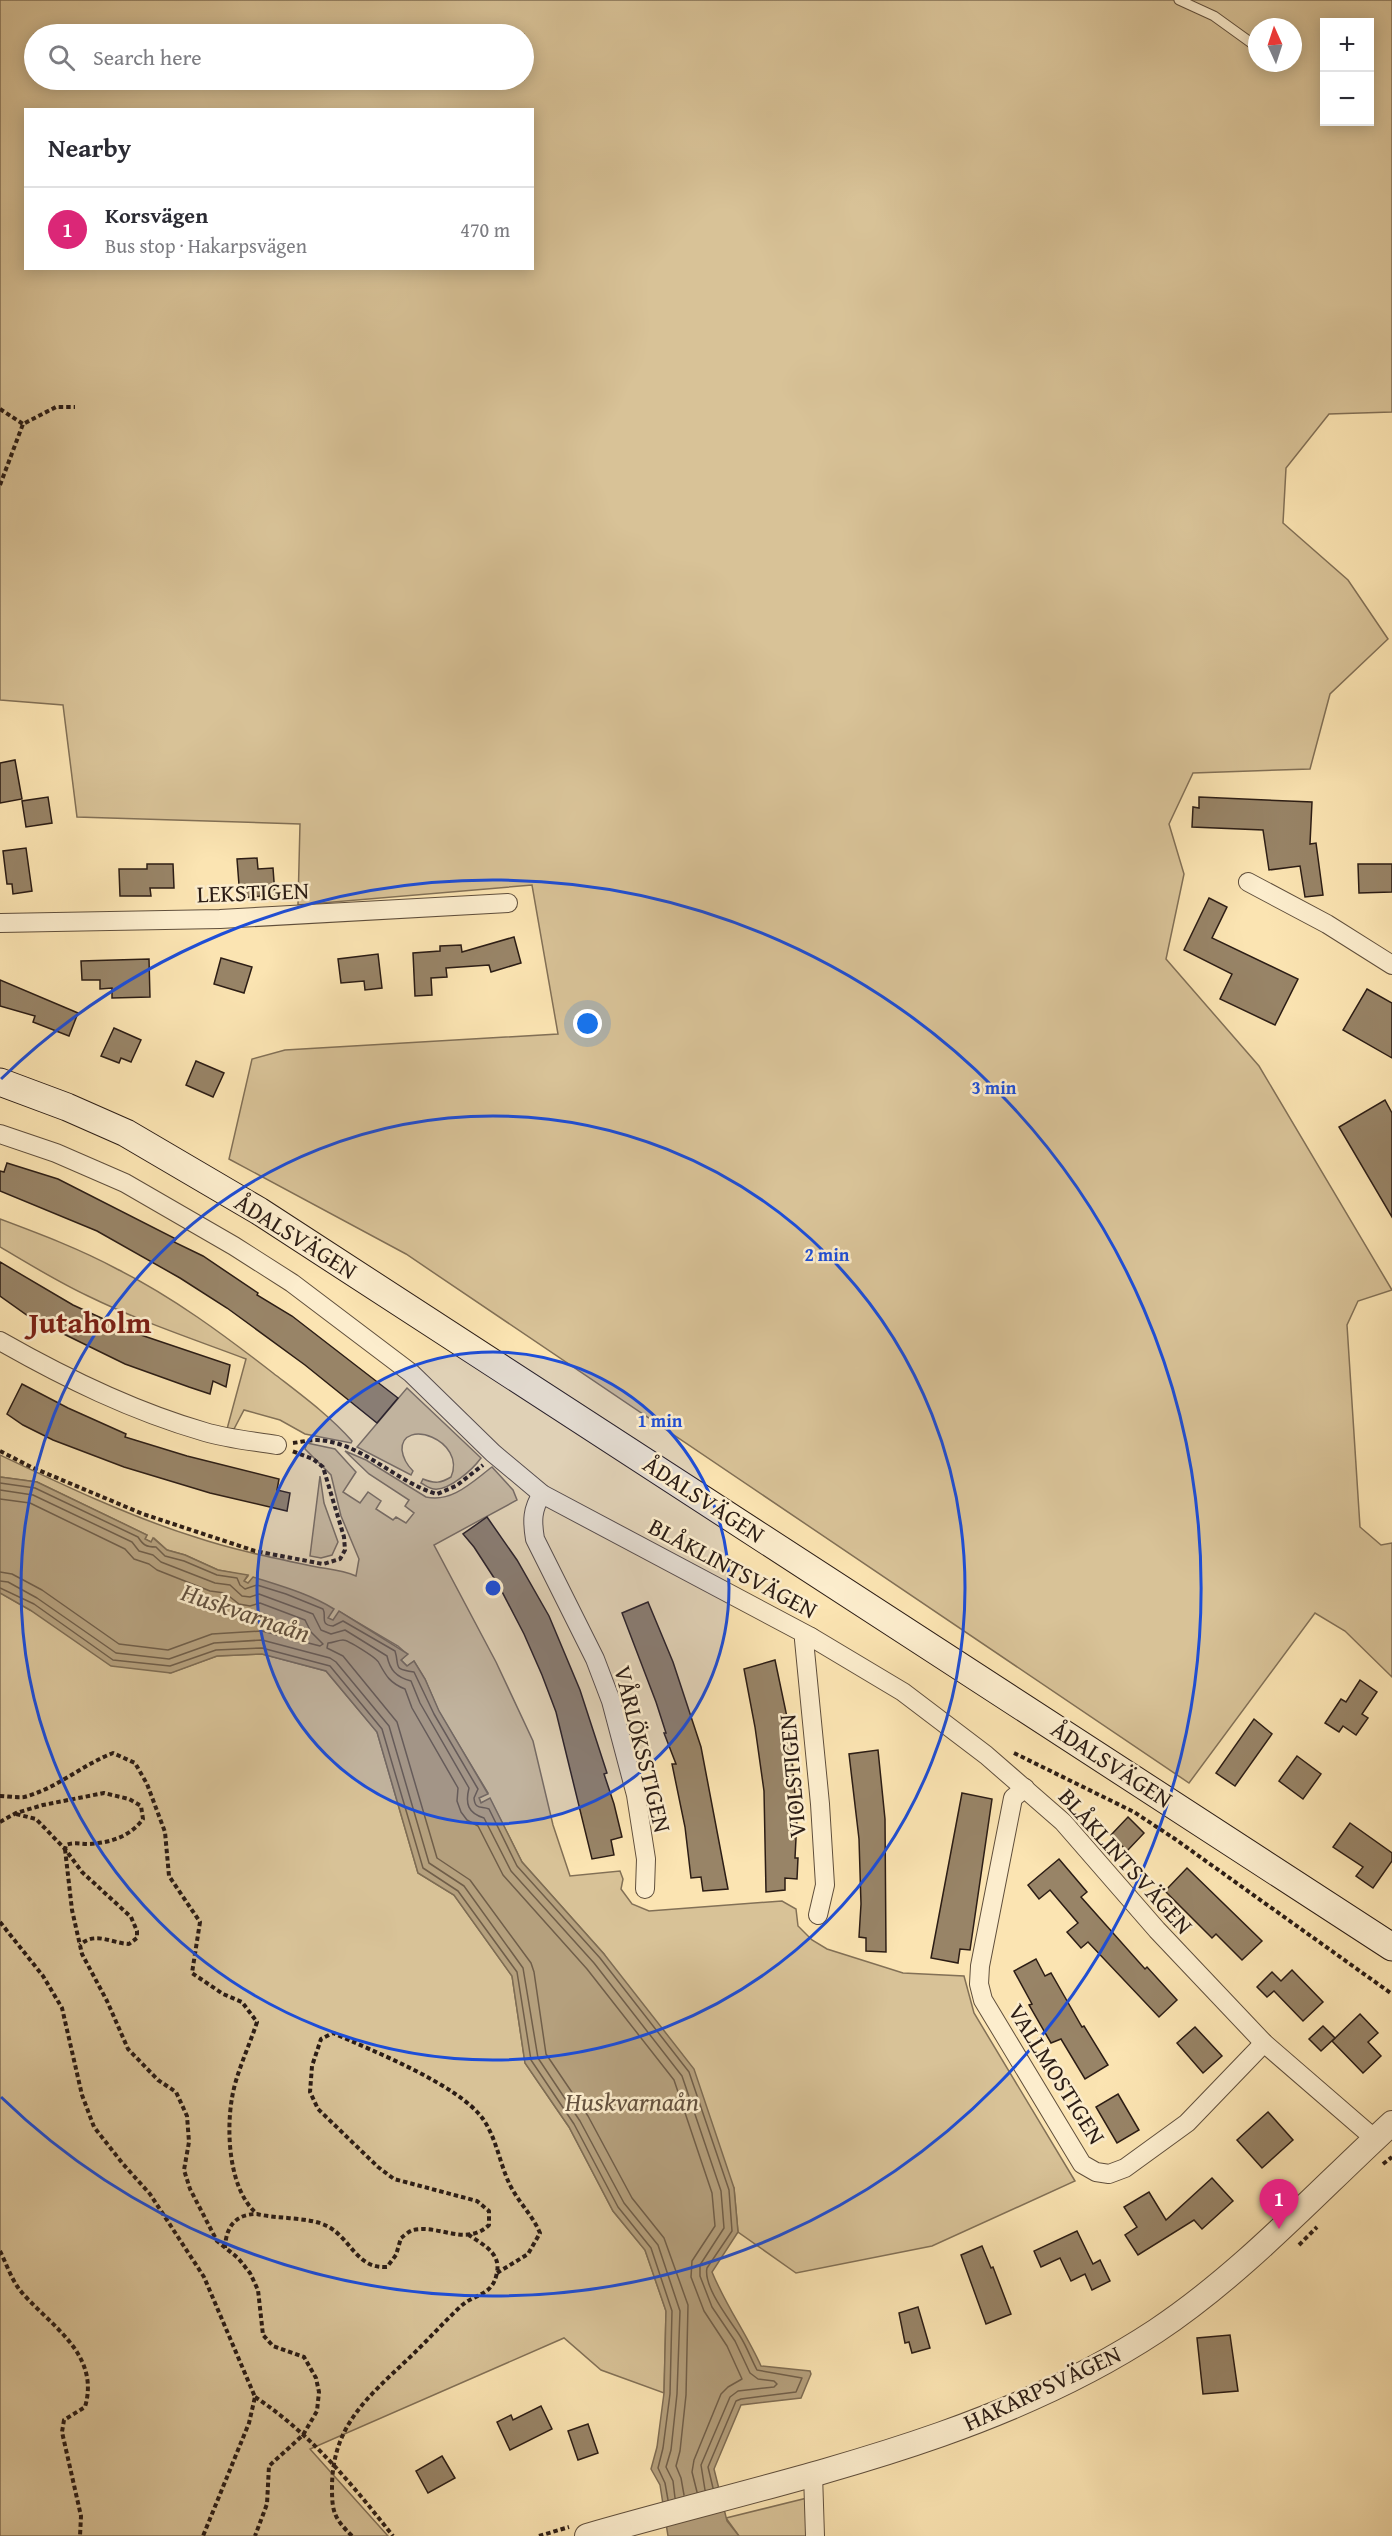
<!DOCTYPE html>
<html lang="en">
<head>
<meta charset="utf-8">
<style>
	:root { --surface:#fff; --page:#f2f2f3; --text:#2b2b33; --muted:#7c7c81; --line:#e1e1e2; --accent:#db2777 }
	body { margin:0; font-family:"Gentium Book Plus",serif; background:var(--page); color:var(--text) }
	.controls { position:absolute; right:18px; top:18px; display:grid; overflow:hidden; border-radius:0px; box-shadow:0 3px 15px #0003 }
	.controls button { width:54px; height:54px; display:grid; place-items:center; padding:0; border:0; border-bottom:2px solid var(--line); background:var(--surface); color:var(--text); font:30px sans-serif }
	.compass { position:absolute; left:1248px; top:18px; width:54px; height:54px; border-radius:50%; background:var(--surface); box-shadow:0 3px 15px #0003; rotate:357deg }
	.you { position:absolute; left:588px; top:1024px; width:21px; height:21px; margin:-15px; border:4px solid #fff; border-radius:50%; background:#1a73e8; box-shadow:0 0 0 9px #1a73e833 }
	.badge { display:grid; place-items:center; width:39px; height:39px; border-radius:50%; background:var(--accent); color:#fff; font-size:20px; font-weight:700 }
	.pin { position:absolute; translate:-50% -50px; filter:drop-shadow(0 2px 3px #0008) }
	.pin::after { content:''; position:absolute; top:32px; width:21px; height:18px; background:inherit; clip-path:polygon(0 0,100% 0,50% 100%) }
	.list { margin:0; padding:0; list-style:none }
	h2 { display:flex; justify-content:space-between; align-items:center; height:78px; margin:0; padding:0 24px; font-size:26px }
	h2 small { font-size:20px; font-weight:400; color:var(--muted) }
	.list li { display:grid; grid-template-columns:39px 1fr auto; gap:18px; align-items:center; box-sizing:border-box; height:84px; padding:0 24px; border-top:2px solid var(--line) }
	.list b { display:block; font-size:22px; white-space:nowrap }
	.list p { margin:0; font-size:20px; white-space:nowrap; color:var(--muted) }
	.list em { font-size:20px; font-style:normal; color:var(--muted) }
	.icon { flex:none; width:33px; height:33px; fill:none; stroke:currentColor; stroke-width:2; stroke-linecap:round; stroke-linejoin:round }
	.map { position:relative; flex:none; width:1392px; height:2536px; overflow:hidden }
	.search { position:absolute; background:var(--surface); box-shadow:0 3px 15px #0003; left:24px; top:24px; width:510px; height:66px; display:flex; align-items:center; gap:15px; box-sizing:border-box; padding:0 21px; border-radius:33px; color:var(--muted); font-size:22px }
	.panel { position:absolute; background:var(--surface); box-shadow:0 3px 15px #0003; left:24px; top:108px; width:510px; height:162px; border-radius:0px }
	.map>svg:first-child { display:block }
</style>
</head>
<body>
<div class="map">
<svg width="1392" height="2536" viewBox="0 0 1392 2536">
	<rect width="100%" height="100%" fill="#fbe4b2"/>
	<filter id="stains"><feTurbulence type="fractalNoise" baseFrequency=".00333" numOctaves="4"/><feColorMatrix values="0 0 0 0 .2 0 0 0 0 .09 0 0 0 0 .02 0 0 0 .5 -.17"/></filter>
	<radialGradient id="worn" r=".72"><stop offset=".6" stop-color="#630" stop-opacity="0"/><stop offset="1" stop-color="#630" stop-opacity=".3"/></radialGradient>
	<!-- green -->
	<g fill="#d8c297" stroke="#827056" stroke-width="1.5" fill-rule="evenodd">
		<path d="M0,0h1392v412l-63,2 -43,54 -3,55 65,57 40,59 -58,55 -20,75 -117,4 -24,51 15,50 -18,85 93,107 133,224 -34,11 -11,24 13,202 21,18 11,-2v134l-47,-46 -30,-18 -126,170 -783,-529 -177,-95 23,-100 33,-9 273,-16 -26,-149 -234,20 2,-81 -223,-7 -14,-112 -63,-5zM1324,22h46v100h-46zM1257,27h36v36h-36zM34,34h490v46h-490zM26,110h506v158h-506z"/>
		<path d="M0,1219c40,15 80,30 117,50 56,28 107,66 156,104 27,21 56,42 79,68l-1,2 -46,-9 -25,-14 -36,-10 -10,19h-7l19,-70c-53,-20 -107,-38 -158,-63 -30,-14 -59,-32 -88,-49z"/>
		<path d="M407,1388l74,70c-8,11 -32,33 -47,31 -4,0 -9,-4 -13,-6l2,-4c12,5 18,4 28,-2 16,-37 -50,-60 -49,-27 1,8 5,15 11,21l-2,4 -54,-28z"/>
		<path d="M307,1443l28,6 21,23 -13,20 17,11 8,-11 13,9 -5,8 17,11 3,-3 10,6 8,-10 -9,-7 4,-6 -40,-26 -24,-23 21,9 60,37c26,6 46,-15 66,-30l21,23 4,10 -83,45 62,117 37,79 20,84 17,51 50,-5 3,8 -2,10 11,15 17,7 133,-10 14,8 2,17 14,14 15,9 76,24 61,3 10,37 101,168 -143,65 -136,27 -58,-41 -4,-44 -130,-234 -82,-92 -32,-63 -9,4 -2,-5 9,-5 -49,-81 -14,-33 -11,-18 -7,5 -6,-6 6,-6 -9,-8 -58,-34 -7,9 -5,-3 -23,-23 -51,-17 -6,6 -5,-2 5,-6 -30,-6 -33,-15 -18,-5 -13,-12 -3,4 -6,-3 2,-4 -110,-53 -37,-5v-22c63,30 128,61 195,82 36,12 74,20 112,28 16,4 33,4 49,11l3,-17 -18,-43 -10,-41 -26,-26z"/>
		<polygon points="320,1476 324,1503 338,1542 332,1555 321,1558 310,1556"/>
		<polygon points="0,1593 30,1610 170,1673 217,1656 262,1654 326,1671 377,1732 418,1873 454,1895 512,1976 525,2063 569,2127 613,2211 645,2250 666,2311 664,2393 601,2370 564,2338 310,2449 388,2536 0,2536"/>
		<polygon points="807,2498 808,2536 739,2536 726,2518"/>
	</g>
	<!-- water -->
	<path fill="#b5a07d" stroke="#7e6c53" stroke-width="1.5" d="M0,1477l37,5 110,53 -2,4 6,3 2,-4 14,12 18,5 33,15 30,5 -4,6 4,2 5,-6c28,9 57,17 81,32l-6,9 5,2 6,-9 69,43 -7,6 6,6 7,-5 11,18 14,32 49,83 -9,4 2,5 9,-5 32,64 82,92 90,115 40,119 4,44 -26,40c14,34 34,61 49,94l49,5 1,3 -10,24 -60,7 -27,64 13,52 12,15h-71l-8,-51 -9,-16 6,-22 7,-54 2,-82 -21,-61 -32,-39 -44,-84 -44,-64 -13,-87 -58,-81 -36,-22 -41,-141 -51,-61 -64,-17 -45,2 -46,17 -60,-7 -81,-56 -30,-17z"/>
	<g fill="none" stroke-linecap="round" stroke-linejoin="round">
		<!-- shore -->
		<g stroke="#705e49" stroke-width="1.5">
			<path d="M0,1483l35,5 103,49c5,8 8,10 18,10l9,9 19,5 33,14 20,3 3,7 5,4 12,-4 29,9 37,15c4,7 -4,16 10,17l10,-5 52,30c5,16 -3,18 19,21l20,42 44,75 -4,9c1,12 7,8 15,11l28,57 83,92 89,114 40,118 3,41 -25,37c-4,19 23,52 33,68 7,11 11,23 17,34l45,8 -6,14 -55,7 -5,2 -28,66 5,21"/>
			<path d="M0,1490l33,5 99,47 7,9 14,4 8,7 54,21 15,2 12,11 8,1 9,-3 54,20 8,16 10,4 14,-4 42,26c3,14 9,21 24,25l9,22 49,85c-4,16 -1,25 15,30l27,53 83,92 88,113 39,115 3,37 -24,37v11l12,31 23,34 15,32 8,6 16,2 3,3 -3,3 -36,4 -8,6 -29,68 4,25"/>
			<polyline points="0,1499 30,1503 125,1549 134,1559 149,1564 157,1570 210,1591 225,1593 239,1604 250,1606 260,1603 305,1620 311,1632 323,1644 320,1646 262,1631 212,1634 168,1650 119,1644 42,1590 12,1574 0,1572"/>
			<polyline points="0,1581 8,1582 37,1598 116,1653 169,1659 214,1643 262,1640 330,1658 336,1662 389,1726 429,1863 464,1886 523,1968 538,2058 580,2121 624,2203 658,2245 680,2311 677,2394 671,2450 666,2467 673,2481 675,2498"/>
			<polyline points="0,1588 34,1604 113,1660 170,1666 216,1650 262,1648 330,1666 382,1729 423,1868 458,1891 517,1972 531,2060 574,2124 618,2207 651,2248 672,2311 670,2394 663,2448 658,2468 665,2483 668,2500"/>
			<path d="M684,2495l-3,-17 -5,-12 4,-15 6,-56 2,-90 -24,-67 -32,-40 -44,-82 -42,-62 -12,-82 -3,-9 -61,-83 -33,-22 -40,-136 -54,-66 -16,-8 1,-5c5,0 10,-3 15,-3 5,0 34,18 36,23 7,13 11,20 26,26l7,19 46,80 -1,13 4,11 6,8 11,6 25,49 84,94 87,111 38,113 3,33 -23,35 -1,16 13,34 23,35 15,33 -14,8 -7,7 -27,66 -2,12 5,20"/>
		</g>
	</g>
	<!-- building -->
	<g fill="#988467" stroke="#2c1d15" stroke-width="1.5">
		<polygon points="15,760 22,799 0,803 0,763"/>
		<polygon points="48,797 52,823 26,827 22,801"/>
		<polygon points="1199,797 1312,802 1310,844 1316,843 1323,895 1305,897 1300,866 1269,870 1263,830 1192,827 1193,807 1199,808"/>
		<polygon points="26,848 32,891 13,894 12,884 7,884 3,851"/>
		<polygon points="257,858 258,869 273,868 275,895 240,898 237,859"/>
		<polygon points="147,864 173,864 174,888 150,888 151,896 120,896 119,869 147,869"/>
		<polygon points="1358,864 1392,864 1392,892 1359,893"/>
		<polygon points="1209,898 1227,907 1212,938 1298,979 1275,1025 1220,999 1232,974 1184,950"/>
		<polygon points="514,937 521,963 491,972 489,965 446,968 447,977 431,978 432,995 415,996 413,953 440,951 440,946 461,945 462,952"/>
		<polygon points="378,954 382,988 365,990 364,981 341,983 338,959"/>
		<polygon points="221,958 252,967 244,993 214,984"/>
		<polygon points="149,959 150,997 112,998 112,988 100,989 100,980 82,980 81,961"/>
		<polygon points="0,980 78,1013 69,1036 33,1022 35,1016 0,1006"/>
		<polygon points="1367,989 1392,1003 1392,1058 1343,1030"/>
		<polygon points="114,1028 141,1040 131,1062 121,1058 119,1063 101,1056"/>
		<polygon points="196,1061 224,1073 213,1097 186,1085"/>
		<polygon points="1385,1100 1392,1113 1392,1217 1339,1127"/>
		<polygon points="7,1163 58,1179 176,1239 174,1242 203,1256 258,1293 257,1295 292,1316 398,1398 377,1423 305,1365 227,1308 180,1278 97,1231 0,1191 0,1171 4,1172"/>
		<polygon points="0,1262 73,1305 132,1332 230,1365 226,1387 213,1381 210,1394 189,1387 125,1364 31,1318 0,1296"/>
		<polygon points="22,1384 68,1408 126,1434 125,1437 187,1456 279,1479 277,1490 290,1493 287,1511 210,1493 124,1467 53,1440 23,1425 7,1414"/>
		<polygon points="487,1517 517,1560 549,1616 580,1690 607,1773 604,1774 614,1804 622,1837 611,1840 614,1855 592,1859 556,1712 542,1675 524,1634 498,1584 474,1547 463,1534"/>
		<polygon points="648,1602 673,1662 701,1747 728,1889 703,1891 701,1877 691,1878 685,1827 672,1764 676,1764 664,1733 666,1733 656,1702 622,1613"/>
		<polygon points="775,1660 787,1717 792,1758 797,1819 795,1858 798,1858 797,1879 785,1878 785,1890 766,1892 764,1791 755,1727 744,1669"/>
		<polygon points="1360,1680 1377,1692 1362,1714 1368,1718 1356,1735 1343,1726 1339,1732 1325,1723 1341,1699 1346,1702"/>
		<polygon points="1254,1719 1272,1734 1235,1786 1216,1773"/>
		<polygon points="878,1750 885,1819 886,1952 866,1951 866,1938 859,1937 861,1904 859,1839 849,1754"/>
		<polygon points="1297,1756 1321,1774 1303,1799 1279,1781"/>
		<polygon points="962,1793 992,1799 970,1950 960,1949 958,1963 931,1958"/>
		<polygon points="1128,1817 1144,1833 1127,1851 1111,1835"/>
		<polygon points="1350,1823 1392,1853 1392,1861 1373,1888 1356,1876 1363,1867 1333,1847"/>
		<polygon points="1059,1859 1087,1892 1081,1897 1145,1969 1147,1967 1177,2000 1159,2017 1088,1942 1081,1948 1067,1932 1078,1923 1050,1890 1039,1899 1028,1885"/>
		<polygon points="1187,1868 1262,1941 1242,1960 1216,1934 1212,1938 1165,1891"/>
		<polygon points="1036,1959 1045,1976 1051,1973 1082,2027 1084,2026 1108,2065 1085,2079 1061,2039 1051,2043 1029,2005 1032,2004 1014,1971"/>
		<polygon points="1292,1970 1323,2002 1303,2021 1274,1991 1267,1997 1257,1987 1272,1972 1281,1981"/>
		<polygon points="1360,2014 1378,2033 1368,2042 1381,2056 1363,2073 1332,2041"/>
		<polygon points="1323,2026 1335,2038 1321,2051 1309,2039"/>
		<polygon points="1195,2027 1222,2056 1203,2073 1177,2043"/>
		<polygon points="1118,2094 1139,2130 1117,2143 1096,2107"/>
		<polygon points="1268,2112 1293,2140 1262,2168 1237,2140"/>
		<polygon points="1212,2178 1233,2201 1202,2229 1194,2220 1138,2255 1125,2235 1137,2227 1124,2207 1149,2192 1166,2220"/>
		<polygon points="1077,2231 1093,2264 1100,2260 1110,2281 1092,2290 1085,2274 1071,2281 1060,2258 1041,2267 1034,2251"/>
		<polygon points="982,2246 991,2268 993,2267 1011,2314 986,2324 961,2255"/>
		<polygon points="918,2307 930,2348 912,2353 909,2342 905,2343 899,2313"/>
		<polygon points="1230,2335 1238,2391 1203,2394 1197,2338"/>
		<polygon points="541,2406 552,2429 510,2450 497,2422 511,2415 513,2420"/>
		<polygon points="588,2424 598,2453 578,2460 568,2431"/>
		<polygon points="442,2456 455,2478 428,2493 416,2471"/>
	</g>
	<g fill="none" stroke-linecap="round" stroke-linejoin="round">
		<!-- service casing -->
		<g stroke="#604f3c" stroke-width="11">
			<polyline id="service" points="1179,0 1214,16 1257,47"/>
		</g>
		<!-- minor casing -->
		<g stroke="#604f3c" stroke-width="20">
			<g id="minor">
				<polyline points="1248,882 1327,924 1392,965"/>
				<polyline points="0,923 220,919 508,903"/>
				<polyline points="0,1134 56,1153 125,1183 234,1246 292,1283 411,1373 493,1453 542,1494 811,1637 903,1692 986,1755 1063,1822 1157,1930 1264,2043 1375,2139"/>
				<path d="M0,1341c65,37 132,70 205,91 23,7 48,9 72,13"/>
				<path d="M542,1494c-10,15 -10,27 -7,45l60,120 16,42 25,94 10,64 -1,30"/>
				<polyline points="811,1637 804,1640 820,1804 825,1885 818,1915"/>
				<polyline points="1025,1788 1013,1798 980,1966 979,1984 983,2000 1082,2164 1096,2172 1109,2174 1125,2168 1187,2123 1264,2043"/>
				<polyline points="813,2474 815,2536"/>
			</g>
		</g>
		<!-- tertiary casing -->
		<g stroke="#604f3c" stroke-width="26">
			<path id="tertiary" d="M587,2536c193,-56 399,-93 569,-205 87,-58 159,-137 236,-208"/>
		</g>
		<!-- secondary casing -->
		<g stroke="#2c1d15" stroke-width="29">
			<polyline id="secondary" points="0,1082 67,1107 126,1133 259,1211 1392,1947"/>
		</g>
		<!-- path -->
		<g stroke="#2c1d15" stroke-width="4" stroke-dasharray="4.5 3" stroke-linecap="butt">
			<polyline points="0,409 23,424"/>
			<polyline points="0,485 23,424 56,407 75,407"/>
			<path d="M293,1443c8,-1 16,-3 24,-3 45,2 78,42 120,54l19,-8 27,-21"/>
			<polyline points="0,1451 31,1467 143,1514 255,1551 323,1564 340,1559 345,1550 344,1537 323,1467 313,1459 292,1451"/>
			<polyline points="1014,1753 1134,1812 1175,1839 1392,1994"/>
			<path d="M0,1796c7,0 17,2 24,1 32,-8 58,-32 89,-44l22,10 12,21 18,48 4,44 31,46 -8,51 31,21 19,8 15,20c-8,25 -21,51 -25,76 -6,34 -3,91 24,115"/>
			<path d="M16,1814l20,5 29,30 17,23 49,45 6,14v7l-8,6c-18,-1 -34,-13 -49,1"/>
			<path d="M0,1822l16,-9 27,-8 61,-12 25,6 12,7 2,13c-12,17 -33,24 -54,25 -8,0 -15,-2 -23,1l-1,4"/>
			<polyline points="65,1849 72,1910 82,1954 107,2001 128,2049 158,2080 176,2092 187,2116 189,2142 184,2170 190,2189 217,2241 238,2258 250,2273 258,2290 263,2335 273,2346 304,2357 316,2378 319,2392 317,2411 303,2435 269,2466 267,2504 255,2536"/>
			<polyline points="0,1922 43,1976 62,2008 82,2095 94,2127 123,2164 150,2194 204,2277 255,2397 249,2423 203,2536"/>
			<polyline points="1383,2164 1392,2157"/>
			<polyline points="1299,2245 1317,2227"/>
			<path d="M225,2248c1,-21 10,-34 32,-34 20,5 53,3 70,12 24,12 29,43 60,41l9,-12 5,-17c3,-2 8,-7 12,-8 26,-6 53,17 76,-5v-14l-12,-10 -83,-22 -16,-12 -60,-58 -8,-17 2,-26 9,-27 12,-6c40,18 126,52 150,86 14,20 17,47 28,68 9,17 22,29 29,46l-12,21 -31,19"/>
			<path d="M0,2251c6,12 11,27 19,38 28,35 82,63 66,118l-21,13 -2,12 19,84 -1,20"/>
			<path d="M255,2397c55,36 97,87 138,139"/>
			<path d="M352,2536c-18,-18 -20,-24 -20,-48 0,-62 35,-90 76,-129 18,-17 34,-35 52,-52 14,-14 33,-10 37,-35 4,-19 -15,-28 -28,-37"/>
			<polyline points="539,2536 569,2527"/>
		</g>
		<!-- service -->
		<use href="#service" stroke="#fcedcd" stroke-width="9"/>
		<!-- minor -->
		<use href="#minor" stroke="#fcedcd" stroke-width="18"/>
		<!-- tertiary -->
		<use href="#tertiary" stroke="#fcedcd" stroke-width="24"/>
		<!-- secondary -->
		<use href="#secondary" stroke="#fcedcd" stroke-width="27"/>
	</g>
	<!-- distance rings -->
	<circle cx="493" cy="1588" r="236" fill="#1d4ed8" fill-opacity=".12"/>
	<g fill="none" stroke="#1d4ed8" stroke-width="3">
		<circle cx="493" cy="1588" r="236"/>
		<circle cx="493" cy="1588" r="472"/>
		<path d="M1 1079A708 708 0 1 1 1 2097"/>
	</g>
	<g text-anchor="middle" dominant-baseline="central" stroke-width="5" stroke-linejoin="round" paint-order="stroke">
		<!-- street labels -->
		<g font-size="24" fill="#2c1d15" stroke="#fcedcd">
			<text transform="translate(253 892) rotate(-2)">LEKSTIGEN</text>
			<text transform="translate(296 1236) rotate(32)">ÅDALSVÄGEN</text>
			<text transform="translate(704 1499) rotate(33)">ÅDALSVÄGEN</text>
			<text transform="translate(733 1568) rotate(28)">BLÅKLINTSVÄGEN</text>
			<text transform="translate(643 1749) rotate(76)">VÅRLÖKSSTIGEN</text>
			<text transform="translate(1112 1764) rotate(33)">ÅDALSVÄGEN</text>
			<text transform="translate(792 1776) rotate(-95)">VIOLSTIGEN</text>
			<text transform="translate(1126 1861) rotate(48)">BLÅKLINTSVÄGEN</text>
			<text transform="translate(1057 2074) rotate(58)">VALLMOSTIGEN</text>
			<text transform="translate(1042 2388) rotate(-25)">HAKARPSVÄGEN</text>
		</g>
		<!-- water labels -->
		<g font-size="26" font-style="italic" fill="#63513f" stroke="#fcedcd">
			<text transform="translate(246 1612) rotate(19)">Huskvarnaån</text>
			<text x="632" y="2101">Huskvarnaån</text>
		</g>
		<!-- district labels -->
		<g font-size="30" font-weight="bold" fill="#7a1f14" stroke="#fcedcd">
			<text x="90" y="1322">Jutaholm</text>
		</g>
	</g>
	<circle cx="493" cy="1588" r="9" fill="#1d4ed8" stroke="#fcedcd" stroke-width="3"/>
	<g font-size="18" text-anchor="middle" font-weight="bold" fill="#1d4ed8" stroke="#fcedcd" stroke-width="5" stroke-linejoin="round" paint-order="stroke">
		<text x="994" y="1094">3 min</text>
		<text x="827" y="1261">2 min</text>
		<text x="660" y="1427">1 min</text>
	</g>
	<rect width="100%" height="100%" filter="url(#stains)"/>
	<rect width="100%" height="100%" fill="url(#worn)"/>
</svg>
<div class="controls">
<button>+</button>
<button>−</button>
</div>
<svg class="compass" viewBox="-18 -18 36 36"><path d="M0-13l5 13h-10z" fill="#e53935"/><path d="M0 13l5-13h-10z" fill="#7c7c81"/></svg>
<div class="you"></div>
<div class="pin badge" style="left:1279px;top:2229px">1</div>
<div class="search"><svg class="icon" aria-label="search" viewBox="0 0 24 24"><circle cx="10" cy="10" r="6"/><path d="M15 15l6 6"/></svg>Search here</div>
<section class="panel">
<h2>Nearby<small></small></h2>
<ul class="list">
<li><span class="badge">1</span><div><b>Korsvägen</b><p>Bus stop · Hakarpsvägen</p></div><em>470 m</em></li>
</ul>
</section>
</div>
</body>
</html>
